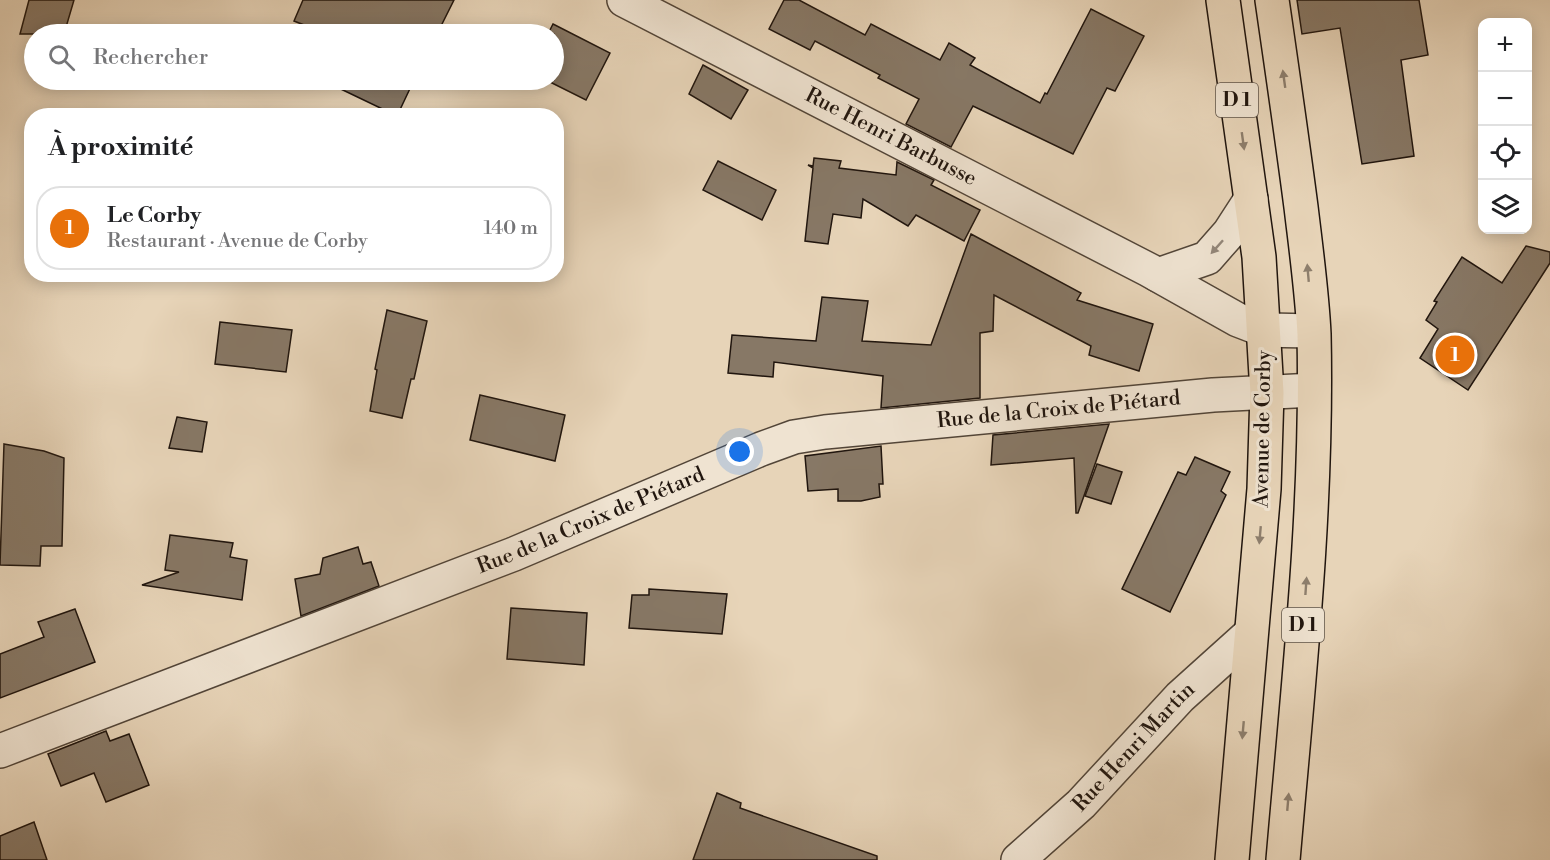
<!DOCTYPE html>
<html lang="fr">
<head>
<meta charset="utf-8">
<style>
	:root { --surface:#fff; --page:#f6f6f6; --text:#202124; --muted:#757577; --line:#e0e0e0; --accent:#8f2418 }
	body { margin:0; font-family:"Libre Bodoni",serif; background:var(--page); color:var(--text) }
	.controls { position:absolute; right:18px; top:18px; display:grid; overflow:hidden; border-radius:12px; box-shadow:0 3px 15px #0003 }
	.controls button { width:54px; height:54px; display:grid; place-items:center; padding:0; border:0; border-bottom:2px solid var(--line); background:var(--surface); color:var(--text); font:30px sans-serif }
	.you { position:absolute; left:740px; top:452px; width:21px; height:21px; margin:-15px; border:4px solid #fff; border-radius:50%; background:#1a73e8; box-shadow:0 0 0 9px #1a73e833 }
	.badge { display:grid; place-items:center; width:39px; height:39px; border-radius:50%; background:var(--accent); color:#fff; font-size:20px; font-weight:700 }
	.pin { position:absolute; translate:-50% -50%; border:3px solid #fff; box-shadow:0 2px 6px #0006 }
	.list { margin:0; padding:0; list-style:none }
	h2 { display:flex; justify-content:space-between; align-items:center; height:78px; margin:0; padding:0 24px; font-size:26px }
	h2 small { font-size:20px; font-weight:400; color:var(--muted) }
	.list li { display:grid; grid-template-columns:39px 1fr auto; gap:18px; align-items:center; box-sizing:border-box; height:84px; margin:0 12px 12px; padding:0 12px; border:2px solid var(--line); border-radius:24px }
	.list b { display:block; font-size:22px; white-space:nowrap }
	.list p { margin:0; font-size:20px; white-space:nowrap; color:var(--muted) }
	.list em { font-size:20px; font-style:normal; color:var(--muted) }
	.icon { flex:none; width:33px; height:33px; fill:none; stroke:currentColor; stroke-width:2; stroke-linecap:round; stroke-linejoin:round }
	.map { position:relative; flex:none; width:1550px; height:860px; overflow:hidden }
	.search { position:absolute; background:var(--surface); box-shadow:0 3px 15px #0003; left:24px; top:24px; width:540px; height:66px; display:flex; align-items:center; gap:15px; box-sizing:border-box; padding:0 21px; border-radius:33px; color:var(--muted); font-size:22px }
	.panel { position:absolute; background:var(--surface); box-shadow:0 3px 15px #0003; left:24px; top:108px; width:540px; height:174px; border-radius:24px }
	.map>svg:first-child { display:block }
</style>
</head>
<body>
<div class="map">
<svg width="1550" height="860" viewBox="0 0 1550 860">
	<rect width="100%" height="100%" fill="#e7d4b8"/>
	<filter id="stains"><feTurbulence type="fractalNoise" baseFrequency=".00333" numOctaves="4"/><feColorMatrix values="0 0 0 0 .2 0 0 0 0 .09 0 0 0 0 .02 0 0 0 .5 -.17"/></filter>
	<radialGradient id="worn" r=".72"><stop offset=".6" stop-color="#630" stop-opacity="0"/><stop offset="1" stop-color="#630" stop-opacity=".3"/></radialGradient>
	<!-- building -->
	<g fill="#877866" stroke="#20150e" stroke-width="1.5">
		<polygon points="29,0 74,0 64,34 20,34"/>
		<polygon points="303,0 454,0 437,34 299,34 304,25 294,21"/>
		<polygon points="784,0 799,0 865,35 871,24 940,60 949,43 975,58 970,65 1040,103 1045,93 1047,94 1091,9 1144,36 1115,91 1107,88 1073,154 973,106 951,147 906,124 919,99 878,78 880,75 815,41 810,50 769,29"/>
		<polygon points="1297,0 1419,0 1428,55 1401,60 1414,156 1362,164 1340,28 1302,34"/>
		<polygon points="553,24 610,53 586,100 546,80 554,80 554,34 548,34"/>
		<polygon points="703,65 748,90 731,119 689,94"/>
		<polygon points="322,80 414,80 397,116"/>
		<polygon points="814,158 841,161 839,168 896,175 897,162 934,180 931,185 980,210 964,241 916,215 908,226 863,199 861,218 833,214 828,244 805,241 813,168 808,165 813,166"/>
		<polygon points="718,161 776,190 762,220 703,190"/>
		<polygon points="971,234 1081,293 1077,300 1153,324 1139,371 1089,355 1091,346 994,295 993,331 980,333 980,398 881,408 883,376 774,362 773,377 728,373 732,335 816,341 822,297 868,301 862,341 931,345"/>
		<polygon points="1526,246 1550,252 1550,263 1468,390 1420,358 1438,329 1426,320 1437,302 1434,301 1462,257 1502,283"/>
		<polygon points="387,310 427,321 414,379 411,379 402,418 370,411 377,370 375,369"/>
		<polygon points="220,322 292,330 286,372 215,364"/>
		<polygon points="480,395 565,415 555,461 470,440"/>
		<polygon points="177,417 207,422 202,452 169,448"/>
		<polygon points="1109,424 1078,513 1076,513 1074,458 991,465 993,435"/>
		<polygon points="4,444 44,451 64,458 62,546 41,546 40,566 0,565"/>
		<polygon points="881,446 883,484 879,484 880,497 861,501 838,501 838,489 808,491 805,456"/>
		<polygon points="1195,457 1230,472 1221,491 1226,495 1170,612 1122,589 1178,472 1186,475"/>
		<polygon points="1097,464 1122,472 1111,504 1085,496"/>
		<polygon points="170,535 233,543 230,557 247,560 242,600 142,585 179,572 165,570"/>
		<polygon points="358,547 363,564 371,562 379,586 301,616 295,579 320,574 323,558"/>
		<polygon points="649,589 727,594 722,634 629,628 632,595 649,595"/>
		<polygon points="511,608 587,613 584,665 507,659"/>
		<polygon points="75,609 95,662 0,698 0,654 44,637 38,622"/>
		<polygon points="106,731 110,741 129,734 149,785 106,802 94,773 61,786 48,754"/>
		<polygon points="717,793 741,803 740,808 877,856 877,860 693,860"/>
		<polygon points="34,822 47,860 0,860 0,836"/>
	</g>
	<g fill="none" stroke-linecap="round" stroke-linejoin="round">
		<!-- minor casing -->
		<g stroke="#524538" stroke-width="36">
			<g id="minor">
				<path id="s1" d="M624,0l525,270 89,50 26,10 49,1"/>
				<polyline points="1158,275 1207,258 1229,233 1251,199"/>
				<path id="s2" d="M0,751l514,-197 247,-105 33,-12 31,-5 388,-37 101,-5"/>
				<path id="s3" d="M1018,860l63,-56 99,-107 70,-63"/>
			</g>
		</g>
		<!-- major casing -->
		<g stroke="#20150e" stroke-width="36">
			<g id="major">
				<polyline points="1223,0 1259,257 1267,393 1264,489 1232,860"/>
				<path d="M1272,0c10,69 20,138 29,207 5,42 11,85 13,127 4,176 -16,351 -31,526"/>
			</g>
		</g>
		<!-- minor -->
		<use href="#minor" stroke="#efe3d1" stroke-width="33"/>
		<!-- major -->
		<use href="#major" stroke="#e7d4b8" stroke-width="33"/>
	</g>
	<!-- one-way arrows -->
	<defs><path id="oneway-solid" d="M-6-.8H1V-3.2L6.5 0L1 3.2V.8H-6Z" transform="scale(1.5)"/></defs>
	<g fill="#8d7e6c">
		<use href="#oneway-solid" transform="translate(1284 79) rotate(-98)"/>
		<use href="#oneway-solid" transform="translate(1243 141) rotate(82)"/>
		<use href="#oneway-solid" transform="translate(1308 273) rotate(-95)"/>
		<use href="#oneway-solid" transform="translate(1260 535) rotate(95)"/>
		<use href="#oneway-solid" transform="translate(1306 586) rotate(-86)"/>
		<use href="#oneway-solid" transform="translate(1243 730) rotate(95)"/>
		<use href="#oneway-solid" transform="translate(1288 802) rotate(-85)"/>
	</g>
	<use fill="#928679" href="#oneway-solid" transform="translate(1217 247) rotate(132)"/>
	<g text-anchor="middle" dominant-baseline="central" stroke-width="6" stroke-linejoin="round" paint-order="stroke">
		<!-- shield labels -->
		<g fill="#efe3d1" stroke="#5e5348" stroke-width="1.5">
			<rect x="1216" y="83" width="42" height="34" rx="4.5"/>
			<rect x="1282" y="608" width="42" height="34" rx="4.5"/>
		</g>
		<g font-size="20" font-weight="bold" fill="#20150e">
			<text x="1237" y="100">D 1</text>
			<text x="1303" y="625">D 1</text>
		</g>
		<!-- street labels -->
		<g font-size="21" fill="#20150e" stroke="#efe3d1">
			<text stroke="none"><textPath href="#s1" startOffset="300">Rue Henri Barbusse</textPath></text>
			<text stroke="none"><textPath href="#s2" startOffset="1120">Rue de la Croix de Piétard</textPath></text>
			<text transform="translate(1263 429) rotate(-89)">Avenue de Corby</text>
			<text stroke="none"><textPath href="#s2" startOffset="634">Rue de la Croix de Piétard</textPath></text>
			<text stroke="none"><textPath href="#s3" startOffset="162">Rue Henri Martin</textPath></text>
		</g>
	</g>
	<rect width="100%" height="100%" filter="url(#stains)"/>
	<rect width="100%" height="100%" fill="url(#worn)"/>
</svg>
<div class="controls">
<button>+</button>
<button>−</button>
<button><svg class="icon" aria-label="locate" viewBox="0 0 24 24"><circle cx="12" cy="12" r="6"/><path d="M12 2v4M12 18v4M2 12h4M18 12h4"/></svg></button>
<button><svg class="icon" aria-label="layers" viewBox="0 0 24 24"><path d="M12 4l9 5-9 5-9-5zM3 14l9 5 9-5"/></svg></button>
</div>
<div class="you"></div>
<div class="pin badge" style="left:1455px;top:355px;background:#e8710a">1</div>
<div class="search"><svg class="icon" aria-label="search" viewBox="0 0 24 24"><circle cx="10" cy="10" r="6"/><path d="M15 15l6 6"/></svg>Rechercher</div>
<section class="panel">
<h2>À proximité<small></small></h2>
<ul class="list">
<li><span class="badge" style="background:#e8710a">1</span><div><b>Le Corby</b><p>Restaurant · Avenue de Corby</p></div><em>140 m</em></li>
</ul>
</section>
</div>
</body>
</html>
